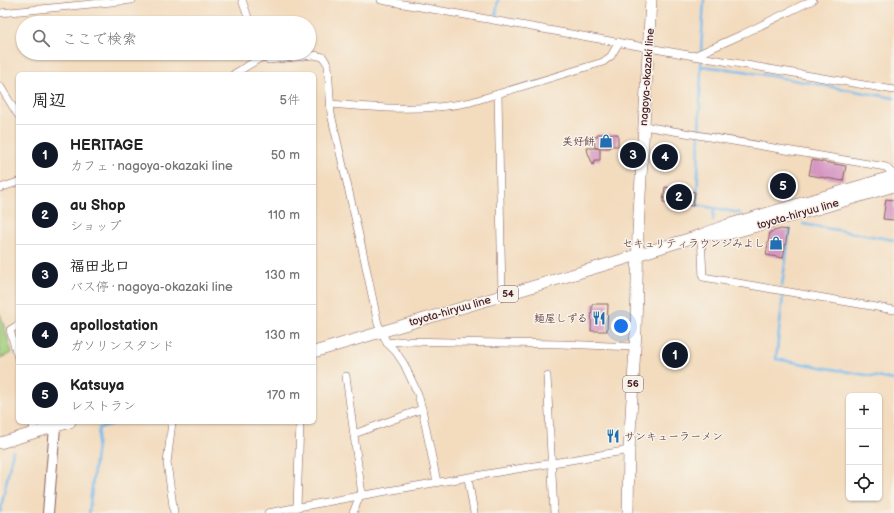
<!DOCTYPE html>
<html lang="ja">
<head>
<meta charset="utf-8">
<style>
	:root { --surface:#fff; --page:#f2f2f2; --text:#222; --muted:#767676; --line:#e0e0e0; --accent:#111827 }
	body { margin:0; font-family:"Balsamiq Sans","Klee One",sans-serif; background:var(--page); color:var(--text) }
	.controls { position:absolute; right:12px; bottom:12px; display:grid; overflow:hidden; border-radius:6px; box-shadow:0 1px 3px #0004 }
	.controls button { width:36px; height:36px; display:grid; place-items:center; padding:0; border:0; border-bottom:1px solid var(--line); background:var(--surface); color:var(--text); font:20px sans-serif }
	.you { position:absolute; left:621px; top:326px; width:14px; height:14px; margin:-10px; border:3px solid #fff; border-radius:50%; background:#1a73e8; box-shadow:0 0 0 6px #1a73e833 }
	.badge { display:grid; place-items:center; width:26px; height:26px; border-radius:50%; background:var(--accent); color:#fff; font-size:13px; font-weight:700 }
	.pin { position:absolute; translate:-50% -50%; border:2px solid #fff; box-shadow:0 1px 4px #0006 }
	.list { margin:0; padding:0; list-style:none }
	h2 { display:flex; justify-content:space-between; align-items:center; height:52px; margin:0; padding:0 16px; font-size:17px }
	h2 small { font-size:13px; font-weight:400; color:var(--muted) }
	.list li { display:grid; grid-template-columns:26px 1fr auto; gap:12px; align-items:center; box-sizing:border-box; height:60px; padding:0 16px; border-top:1px solid var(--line) }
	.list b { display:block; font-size:15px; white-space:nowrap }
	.list p { margin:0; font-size:13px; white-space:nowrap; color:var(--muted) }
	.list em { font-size:13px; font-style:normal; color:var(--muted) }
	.icon { flex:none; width:22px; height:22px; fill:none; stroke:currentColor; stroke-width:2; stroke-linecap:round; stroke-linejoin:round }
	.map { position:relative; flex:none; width:894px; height:513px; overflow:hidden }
	.search { position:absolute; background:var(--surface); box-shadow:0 1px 3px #0004; left:16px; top:16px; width:300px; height:44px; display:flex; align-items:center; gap:10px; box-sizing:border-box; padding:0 14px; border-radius:22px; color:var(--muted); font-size:15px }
	.panel { position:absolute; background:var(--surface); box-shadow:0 1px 3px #0004; left:16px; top:72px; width:300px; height:352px; border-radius:6px }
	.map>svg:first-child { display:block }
</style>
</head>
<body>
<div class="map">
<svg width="894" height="513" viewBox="0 0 894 513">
	<rect width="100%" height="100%" fill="#f7f3e8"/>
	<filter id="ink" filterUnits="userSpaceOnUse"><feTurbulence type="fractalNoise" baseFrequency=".025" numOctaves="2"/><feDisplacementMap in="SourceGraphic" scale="8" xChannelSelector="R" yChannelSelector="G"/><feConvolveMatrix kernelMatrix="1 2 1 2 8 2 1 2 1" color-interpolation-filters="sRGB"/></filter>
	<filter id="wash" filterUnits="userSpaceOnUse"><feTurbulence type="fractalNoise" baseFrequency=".012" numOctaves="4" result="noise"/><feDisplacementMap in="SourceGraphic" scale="16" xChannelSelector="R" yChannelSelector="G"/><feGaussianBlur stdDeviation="0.9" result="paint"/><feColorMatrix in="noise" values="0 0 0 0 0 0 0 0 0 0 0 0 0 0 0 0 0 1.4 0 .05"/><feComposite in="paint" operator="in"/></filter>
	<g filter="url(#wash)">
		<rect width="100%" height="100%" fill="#f3dbbe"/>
		<!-- green -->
		<polygon fill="#9ece7c" stroke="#747654" points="0,313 12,353 0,358"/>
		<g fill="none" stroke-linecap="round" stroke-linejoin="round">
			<!-- stream -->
			<g stroke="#76baec" stroke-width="2.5">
				<polyline points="496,15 498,0"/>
				<polyline points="701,51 704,0"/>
				<polyline points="701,58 701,66 743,71 894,98"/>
				<polyline points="701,66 697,205 740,213"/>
				<polyline points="713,220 714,208"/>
				<polyline points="803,224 894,240"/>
				<polyline points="782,286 790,229"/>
				<polyline points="783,295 776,359 894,380"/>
				<polyline points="0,512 13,451"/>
				<polyline points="89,513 99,428 119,422"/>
			</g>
		</g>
		<g id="blocks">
			<!-- building -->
			<g fill="#d696c2">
				<polygon points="597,134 618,134 618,146 610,146 610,148 595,148 594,137 597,137"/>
				<polygon points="587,148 600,148 600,160 595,160 593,165 588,153"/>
				<polygon points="812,160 846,166 843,181 809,175"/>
				<polygon points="665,187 695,192 693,206 663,202"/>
				<polygon points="886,199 894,200 894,220 883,219"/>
				<polygon points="781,229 788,230 783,258 766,255 770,232"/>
				<polygon points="592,304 608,304 607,331 591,331"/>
			</g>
		</g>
	</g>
	<g filter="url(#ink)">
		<use href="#blocks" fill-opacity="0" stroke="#85615e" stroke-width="1"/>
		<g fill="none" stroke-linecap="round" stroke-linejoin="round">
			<!-- street casing -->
			<g stroke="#85615e" stroke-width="8">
				<g id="street">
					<polyline points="242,0 250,23"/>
					<polyline points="381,0 694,56 894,90"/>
					<polyline points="0,13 132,0"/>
					<polyline points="694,56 741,35 813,0"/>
					<polyline points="262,57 269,60 314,55 323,57 328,65 331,114 362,248 378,324 387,343 396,352 404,364 418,394 422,409 437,482"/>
					<polyline points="234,74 262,57"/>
					<polyline points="0,86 18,115"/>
					<polyline points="498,94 502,296"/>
					<path d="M331,104c46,4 94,8 140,-2l132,-40 8,-6 8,-14"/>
					<polyline points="644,126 886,167 894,175"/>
					<polyline points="0,188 18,182"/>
					<polyline points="701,235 703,277 894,310"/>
					<polyline points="18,325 10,330 18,358"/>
					<polyline points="387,343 403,341 561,344 635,347"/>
					<polyline points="346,376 362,495"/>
					<polyline points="547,376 554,513"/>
					<polyline points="33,422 34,434"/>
					<polyline points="172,422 167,463 174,513"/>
					<polyline points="354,434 422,409"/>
					<polyline points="468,478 474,513"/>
					<polyline points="297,507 300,422"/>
					<path d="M268,513c120,-24 241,-42 361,-63"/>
					<polyline points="353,513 360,495"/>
				</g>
			</g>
			<!-- secondary casing -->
			<g stroke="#85615e" stroke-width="12">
				<polyline id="secondary" points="48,513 55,427"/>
			</g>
			<!-- primary casing -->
			<g stroke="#85615e" stroke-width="12">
				<g id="primary">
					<polyline points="711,235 728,234 817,209 894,186"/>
					<polyline points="314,352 618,261 701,235 727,225 894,176"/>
					<polyline points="0,443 70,422"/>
					<polyline points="628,513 629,450 636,331 638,231 651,0"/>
				</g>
			</g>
			<!-- street -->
			<use href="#street" stroke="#fff" stroke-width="7"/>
			<!-- secondary -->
			<use href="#secondary" stroke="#fff" stroke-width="10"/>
			<!-- primary -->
			<use href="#primary" stroke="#fff" stroke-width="11"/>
		</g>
	</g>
	<!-- icons -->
	<defs>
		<g id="shop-bare" transform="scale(1.08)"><path d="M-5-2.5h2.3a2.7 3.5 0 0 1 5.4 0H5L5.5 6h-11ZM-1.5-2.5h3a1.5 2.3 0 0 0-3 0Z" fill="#1f6fb2" stroke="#f7f3e8" stroke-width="2.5" paint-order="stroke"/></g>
		<g id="restaurant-bare" transform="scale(1.08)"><path d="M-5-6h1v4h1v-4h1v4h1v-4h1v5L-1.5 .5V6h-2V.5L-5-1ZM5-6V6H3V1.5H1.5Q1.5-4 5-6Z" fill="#1f6fb2" stroke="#f7f3e8" stroke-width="2.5" paint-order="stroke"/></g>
	</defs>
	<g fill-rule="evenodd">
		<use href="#shop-bare" x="606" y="141"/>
		<use href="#shop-bare" x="776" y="243"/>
		<use href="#restaurant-bare" x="599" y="318"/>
		<use href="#restaurant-bare" x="613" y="436"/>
	</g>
	<g text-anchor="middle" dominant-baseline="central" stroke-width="3" stroke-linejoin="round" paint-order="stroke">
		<!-- shield labels -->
		<g fill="#f7f3e8" stroke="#7e5f64" stroke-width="1">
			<rect x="498" y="286" width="20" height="16" rx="3"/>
			<rect x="623" y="376" width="20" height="16" rx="3"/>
		</g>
		<g font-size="10" font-weight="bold" fill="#4a1f2b">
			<text x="508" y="294">54</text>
			<text x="633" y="384">56</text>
		</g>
		<!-- street labels -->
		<g font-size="11" fill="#4a1f2b" stroke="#f7f3e8">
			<text transform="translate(647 77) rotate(-86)">nagoya-okazaki line</text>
			<text transform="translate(798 214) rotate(-16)">toyota-hiryuu line</text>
			<text transform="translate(450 311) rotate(-16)">toyota-hiryuu line</text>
		</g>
		<!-- poi labels -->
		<g font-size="11" fill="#4a1f2b" stroke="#f7f3e8" text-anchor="end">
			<text x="595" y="141">美好餅</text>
			<text x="765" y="243">セキュリティラウンジみよし</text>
			<text x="588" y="318">麺屋しずる</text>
			<text x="624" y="436" text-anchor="start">サンキューラーメン</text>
		</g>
	</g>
</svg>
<div class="controls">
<button>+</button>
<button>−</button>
<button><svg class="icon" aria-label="locate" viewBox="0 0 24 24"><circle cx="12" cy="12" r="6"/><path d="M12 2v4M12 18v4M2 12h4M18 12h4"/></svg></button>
</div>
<div class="you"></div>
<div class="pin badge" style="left:675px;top:355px">1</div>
<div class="pin badge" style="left:679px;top:197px">2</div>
<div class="pin badge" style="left:633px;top:155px">3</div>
<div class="pin badge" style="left:665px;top:157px">4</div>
<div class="pin badge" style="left:783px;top:186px">5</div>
<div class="search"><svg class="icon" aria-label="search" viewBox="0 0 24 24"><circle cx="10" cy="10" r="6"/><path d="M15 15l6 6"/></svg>ここで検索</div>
<section class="panel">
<h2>周辺<small>5件</small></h2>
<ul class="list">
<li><span class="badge">1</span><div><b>HERITAGE</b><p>カフェ · nagoya-okazaki line</p></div><em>50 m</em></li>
<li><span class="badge">2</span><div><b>au Shop</b><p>ショップ</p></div><em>110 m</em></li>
<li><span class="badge">3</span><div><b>福田北口</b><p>バス停 · nagoya-okazaki line</p></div><em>130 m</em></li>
<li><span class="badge">4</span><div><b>apollostation</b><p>ガソリンスタンド</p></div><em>130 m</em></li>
<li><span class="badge">5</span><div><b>Katsuya</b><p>レストラン</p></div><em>170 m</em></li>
</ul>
</section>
</div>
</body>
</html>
